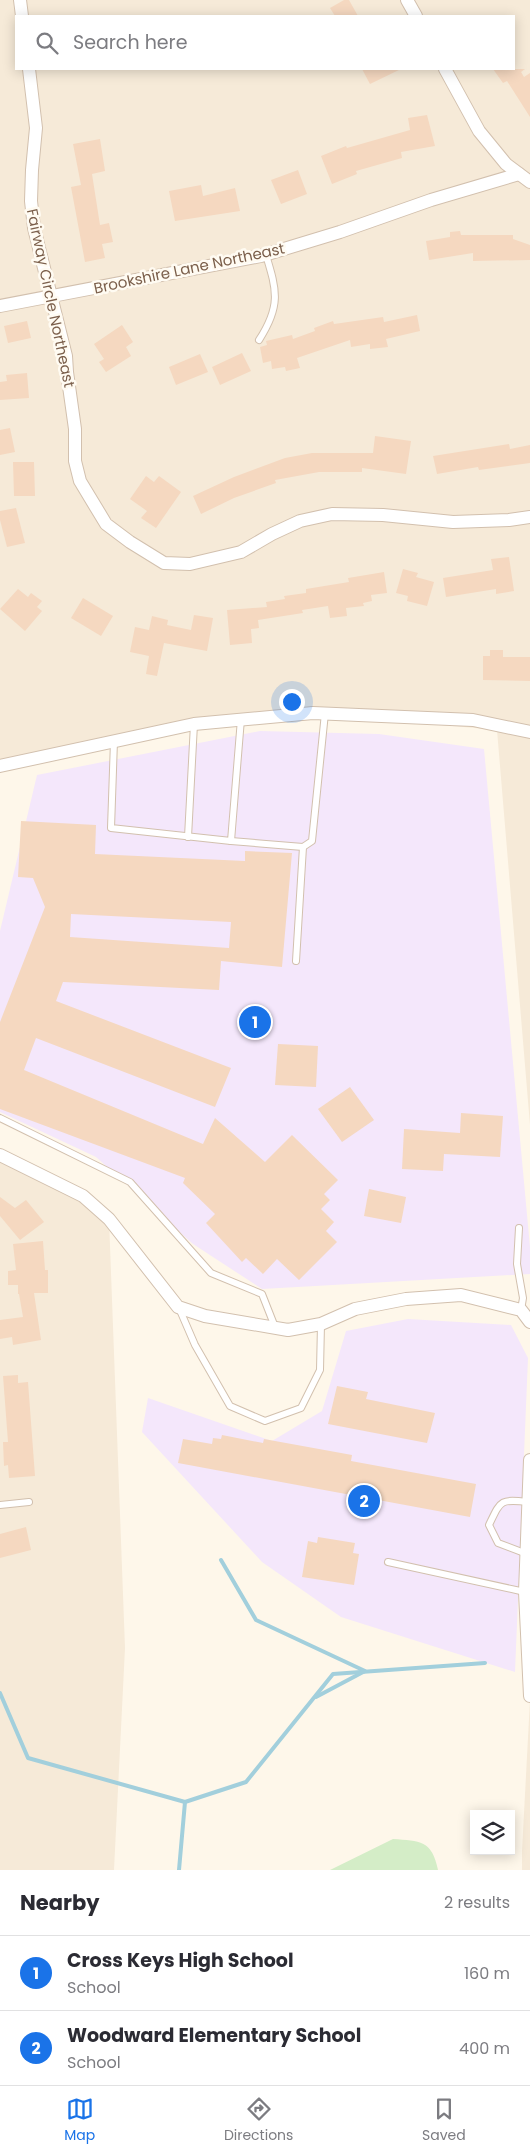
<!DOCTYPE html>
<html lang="en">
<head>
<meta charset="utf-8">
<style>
	:root { --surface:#fff; --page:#f7f7f7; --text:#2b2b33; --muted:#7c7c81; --line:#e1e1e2; --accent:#1a73e8 }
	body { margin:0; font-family:Poppins,sans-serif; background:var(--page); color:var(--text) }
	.controls { position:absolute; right:15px; bottom:15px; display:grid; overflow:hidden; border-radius:0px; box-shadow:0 2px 12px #0003 }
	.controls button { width:45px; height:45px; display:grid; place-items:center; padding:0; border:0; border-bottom:1px solid var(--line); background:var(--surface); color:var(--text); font:25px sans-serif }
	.you { position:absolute; left:291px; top:701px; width:18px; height:18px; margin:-12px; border:4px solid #fff; border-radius:50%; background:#1a73e8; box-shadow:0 0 0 8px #1a73e833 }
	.badge { display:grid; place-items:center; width:32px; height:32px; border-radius:50%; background:var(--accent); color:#fff; font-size:16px; font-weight:700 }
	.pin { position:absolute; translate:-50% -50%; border:2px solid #fff; box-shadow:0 1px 5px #0006 }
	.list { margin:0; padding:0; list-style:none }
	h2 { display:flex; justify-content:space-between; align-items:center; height:65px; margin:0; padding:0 20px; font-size:21px }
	h2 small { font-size:16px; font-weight:400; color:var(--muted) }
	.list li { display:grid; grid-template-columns:32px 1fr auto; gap:15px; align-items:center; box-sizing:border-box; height:75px; padding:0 20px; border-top:1px solid var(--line) }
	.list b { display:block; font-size:19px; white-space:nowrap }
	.list p { margin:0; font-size:16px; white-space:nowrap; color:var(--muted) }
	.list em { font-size:16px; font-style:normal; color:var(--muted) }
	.icon { flex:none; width:28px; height:28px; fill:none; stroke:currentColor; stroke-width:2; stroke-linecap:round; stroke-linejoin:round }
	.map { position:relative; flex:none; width:530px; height:1870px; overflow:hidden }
	.search { position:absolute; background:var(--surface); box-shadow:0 2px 12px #0003; left:15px; right:15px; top:15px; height:55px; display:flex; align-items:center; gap:12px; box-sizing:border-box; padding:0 18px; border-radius:0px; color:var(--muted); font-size:19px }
	.sheet { height:215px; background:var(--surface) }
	nav { display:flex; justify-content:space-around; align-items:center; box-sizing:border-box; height:70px; border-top:1px solid var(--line); background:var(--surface); font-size:14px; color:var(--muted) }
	nav a { display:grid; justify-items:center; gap:2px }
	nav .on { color:var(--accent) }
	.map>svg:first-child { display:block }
</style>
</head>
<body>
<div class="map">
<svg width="530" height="1870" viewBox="0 0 530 1870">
	<rect width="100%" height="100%" fill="#fef7ea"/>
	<!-- residential -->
	<g fill="#f6ead8" fill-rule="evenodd">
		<path d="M0,0h530v1125l-33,-395 -67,-6 -189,-10 -55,5 -158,46 -28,4zM16,16h498v53h-498z"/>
		<polygon points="0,1158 57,1184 109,1219 125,1648 114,1870 0,1870"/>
		<polygon points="530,1700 530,1870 522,1870 522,1851"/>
	</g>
	<!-- education -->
	<g fill="#f4e7fb">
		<polygon points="260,731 379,734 484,749 530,1247 530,1274 262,1289 193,1244 96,1157 0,1112 0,931 37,775"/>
		<polygon points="408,1319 511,1325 528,1358 515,1672 341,1617 262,1562 142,1432 148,1398 272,1441 322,1411 346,1331"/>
	</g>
	<!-- green -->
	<path fill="#d4edc7" d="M393,1839c27,2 39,1 45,31h-108z"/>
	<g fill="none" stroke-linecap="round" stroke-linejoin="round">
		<!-- stream -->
		<g stroke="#a2cfdc" stroke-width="4">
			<polyline points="221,1560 256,1620 365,1671 316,1697"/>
			<polyline points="0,1693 28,1758 185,1802"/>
			<polyline points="179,1870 185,1802 246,1782 333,1674 485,1663"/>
		</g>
	</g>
	<!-- building -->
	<g fill="#f5d8c0" fill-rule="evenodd">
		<polygon points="344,0 349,0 358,16 335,16 330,8"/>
		<polygon points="362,69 401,69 370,84"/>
		<polygon points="493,69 525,69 521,72 524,77 530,73 530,117 507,81 503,83"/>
		<polygon points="427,115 435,146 401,152 402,158 356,171 357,174 332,184 321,156 346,146 347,148 410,130 408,118"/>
		<polygon points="100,139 105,171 92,174 100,225 109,223 113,242 102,244 105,258 85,262 71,187 81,185 73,144"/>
		<polygon points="298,170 307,194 281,204 271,180"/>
		<polygon points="201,185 203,196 235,188 240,211 175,221 169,191"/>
		<polygon points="460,231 461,235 513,235 513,239 530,245 530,260 473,261 473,253 429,260 426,241 450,237 450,232"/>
		<polygon points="417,315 420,331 386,339 388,347 370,349 370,344 351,347 350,340 297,358 300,368 286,371 285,367 272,369 271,361 263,363 260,347 267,345 266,341 292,335 293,339 315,331 314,328 333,321 334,324 383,317 384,322"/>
		<polygon points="27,321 31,338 8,343 4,326"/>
		<polygon points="122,325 133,342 126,347 131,356 106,372 99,362 104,359 94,344"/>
		<polygon points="242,353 251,371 220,385 212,367"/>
		<polygon points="200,354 208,372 176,385 169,367"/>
		<polygon points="27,373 29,398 0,400 0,382 7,381 6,375"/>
		<polygon points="10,428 15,452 0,455 0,430"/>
		<polygon points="375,436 411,441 406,474 362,468 362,472 319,472 275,480 276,483 234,498 201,514 193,496 234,477 285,458 312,453 373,453"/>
		<polygon points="509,444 510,449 530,445 530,463 479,470 478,467 437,474 433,456"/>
		<polygon points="13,462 34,462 35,496 14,496"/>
		<polygon points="146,476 154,482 159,476 181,492 156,528 141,518 147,511 130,499"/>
		<polygon points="16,508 25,543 7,547 0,520 0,511"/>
		<polygon points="509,557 514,591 496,594 496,589 446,597 443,578 493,570 491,559"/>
		<polygon points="403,569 418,573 416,577 434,582 427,606 407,601 408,596 396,593"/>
		<polygon points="384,572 387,593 371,595 372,601 363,603 364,606 346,608 347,616 330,618 328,606 302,610 303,613 258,620 259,628 251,629 252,643 230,645 227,610 267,607 266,602 285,599 284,596 306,593 306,589 349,582 348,578"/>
		<polygon points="18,589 28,597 31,593 42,601 37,607 42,611 25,631 0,609"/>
		<polygon points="83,598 113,616 101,636 71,618"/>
		<polygon points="194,615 213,618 207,651 164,643 157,676 146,674 149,656 130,652 135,627 149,630 152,616 168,620 167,625 191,630"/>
		<polygon points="490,650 503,650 503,657 530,657 530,681 483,680 483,656 490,656"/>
		<path d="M21,821l75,4 -1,29 150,7v-10l47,2 -10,114 -61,-6 -2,29 -156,-8 -7,19 175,67 -16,39 -179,-69 -12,32 179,74 12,-26 50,44 27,-27 46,45 -14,14 6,6 -9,9 13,13 -8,9 11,11 -38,38 -22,-21 -14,15 -17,-16 -4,4 -36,-39 9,-9 -32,-31 2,-5 -185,-69v-87l45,-115 -12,-29 -15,-1zM71,914l160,8 -2,26 -159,-11z"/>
		<polygon points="278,1044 318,1046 316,1087 275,1085"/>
		<polygon points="350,1087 374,1120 342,1142 318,1109"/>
		<polygon points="461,1113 503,1116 500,1157 444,1154 443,1171 402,1169 404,1129 460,1133"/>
		<polygon points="369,1189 406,1197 401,1223 364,1216"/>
		<polygon points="0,1197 15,1208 26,1200 44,1222 20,1240 0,1216"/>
		<polygon points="43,1241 45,1270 48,1270 48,1293 34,1293 41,1340 13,1345 12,1337 0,1339 0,1320 23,1317 19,1294 18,1294 18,1285 8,1285 8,1271 16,1270 13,1244"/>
		<polygon points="18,1375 18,1383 28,1382 35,1476 9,1478 8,1465 4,1466 3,1442 8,1442 3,1376"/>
		<polygon points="337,1386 368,1392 366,1399 435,1413 427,1443 328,1424"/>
		<polygon points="222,1435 263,1443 264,1439 352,1455 351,1461 476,1484 470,1517 178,1463 183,1439 212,1444 213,1438 221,1439"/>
		<polygon points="26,1527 31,1550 0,1558 0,1534"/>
		<polygon points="318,1537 355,1543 353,1553 359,1554 354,1585 302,1577 308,1541 317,1543"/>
	</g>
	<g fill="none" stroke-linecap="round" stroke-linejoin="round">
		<!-- service casing -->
		<g stroke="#d2c0ae" stroke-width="8">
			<g id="service">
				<path d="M259,340c22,-34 18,-49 7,-85"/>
				<polyline points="114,741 111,828 231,841 241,719"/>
				<polyline points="188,837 194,724"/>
				<polyline points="231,841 303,847"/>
				<polyline points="296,961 303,847 312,841 325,713"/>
				<polyline points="0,1118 130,1182 211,1273 262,1294 275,1327"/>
				<polyline points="519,1228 517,1264 523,1298 521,1310"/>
				<polyline points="179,1308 195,1345 230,1406 265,1421 301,1408 320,1370 321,1324"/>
				<polyline points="0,1505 29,1502"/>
				<path d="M527,1554l-29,-11 -9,-18c12,-25 11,-26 39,-23"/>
				<polyline points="388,1562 525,1592"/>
			</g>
		</g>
		<!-- minor casing -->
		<g stroke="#d2c0ae" stroke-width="14">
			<g id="minor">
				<polyline points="20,0 22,16"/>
				<polyline points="407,0 416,16"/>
				<polyline points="29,69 36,128 32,170 31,201 34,228 66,356 67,372 75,429 75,461 80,481 106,524 130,542 164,563 190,564 241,552 272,534 300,521 332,514 383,515 453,522 509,520 530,517"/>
				<polyline points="445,69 479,131 506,164 530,182"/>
				<polyline points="0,306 261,256 340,232 431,200 519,174"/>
				<polyline points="0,766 194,724 313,713 473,720 530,732"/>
				<polyline points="0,1155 83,1196 109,1219 178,1307 205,1316 288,1330 321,1324 355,1309 406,1299 461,1295 521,1310 530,1322"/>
				<polyline points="530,1460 525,1592 530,1696"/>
			</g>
		</g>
		<!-- service -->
		<use href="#service" stroke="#fff" stroke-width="6"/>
		<!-- minor -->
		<use href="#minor" stroke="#fff" stroke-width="12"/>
	</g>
	<g text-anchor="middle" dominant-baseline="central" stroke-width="5" stroke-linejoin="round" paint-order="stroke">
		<!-- street labels -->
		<g font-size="15" fill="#7b5f4b" stroke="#fffbf2">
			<text transform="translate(189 268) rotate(-12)">Brookshire Lane Northeast</text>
			<text transform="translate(51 298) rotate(78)">Fairway Circle Northeast</text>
		</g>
	</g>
</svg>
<div class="controls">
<button><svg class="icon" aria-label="layers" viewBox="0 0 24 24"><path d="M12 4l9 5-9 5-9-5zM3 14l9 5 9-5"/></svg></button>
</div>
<div class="you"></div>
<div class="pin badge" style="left:255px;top:1022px">1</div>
<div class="pin badge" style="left:364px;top:1501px">2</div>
<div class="search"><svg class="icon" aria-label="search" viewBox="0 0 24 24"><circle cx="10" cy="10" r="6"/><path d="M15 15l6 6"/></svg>Search here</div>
</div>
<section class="sheet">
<h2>Nearby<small>2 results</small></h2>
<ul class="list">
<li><span class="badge">1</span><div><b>Cross Keys High School</b><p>School</p></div><em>160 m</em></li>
<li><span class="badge">2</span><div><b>Woodward Elementary School</b><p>School</p></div><em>400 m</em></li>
</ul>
</section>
<nav>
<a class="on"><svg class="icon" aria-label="map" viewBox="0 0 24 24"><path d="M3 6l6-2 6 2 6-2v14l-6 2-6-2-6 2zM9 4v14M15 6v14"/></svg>Map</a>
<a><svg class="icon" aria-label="directions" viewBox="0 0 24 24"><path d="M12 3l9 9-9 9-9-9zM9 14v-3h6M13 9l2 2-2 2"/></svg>Directions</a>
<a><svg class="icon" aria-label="saved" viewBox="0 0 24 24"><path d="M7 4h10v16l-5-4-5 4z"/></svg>Saved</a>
</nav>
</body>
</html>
